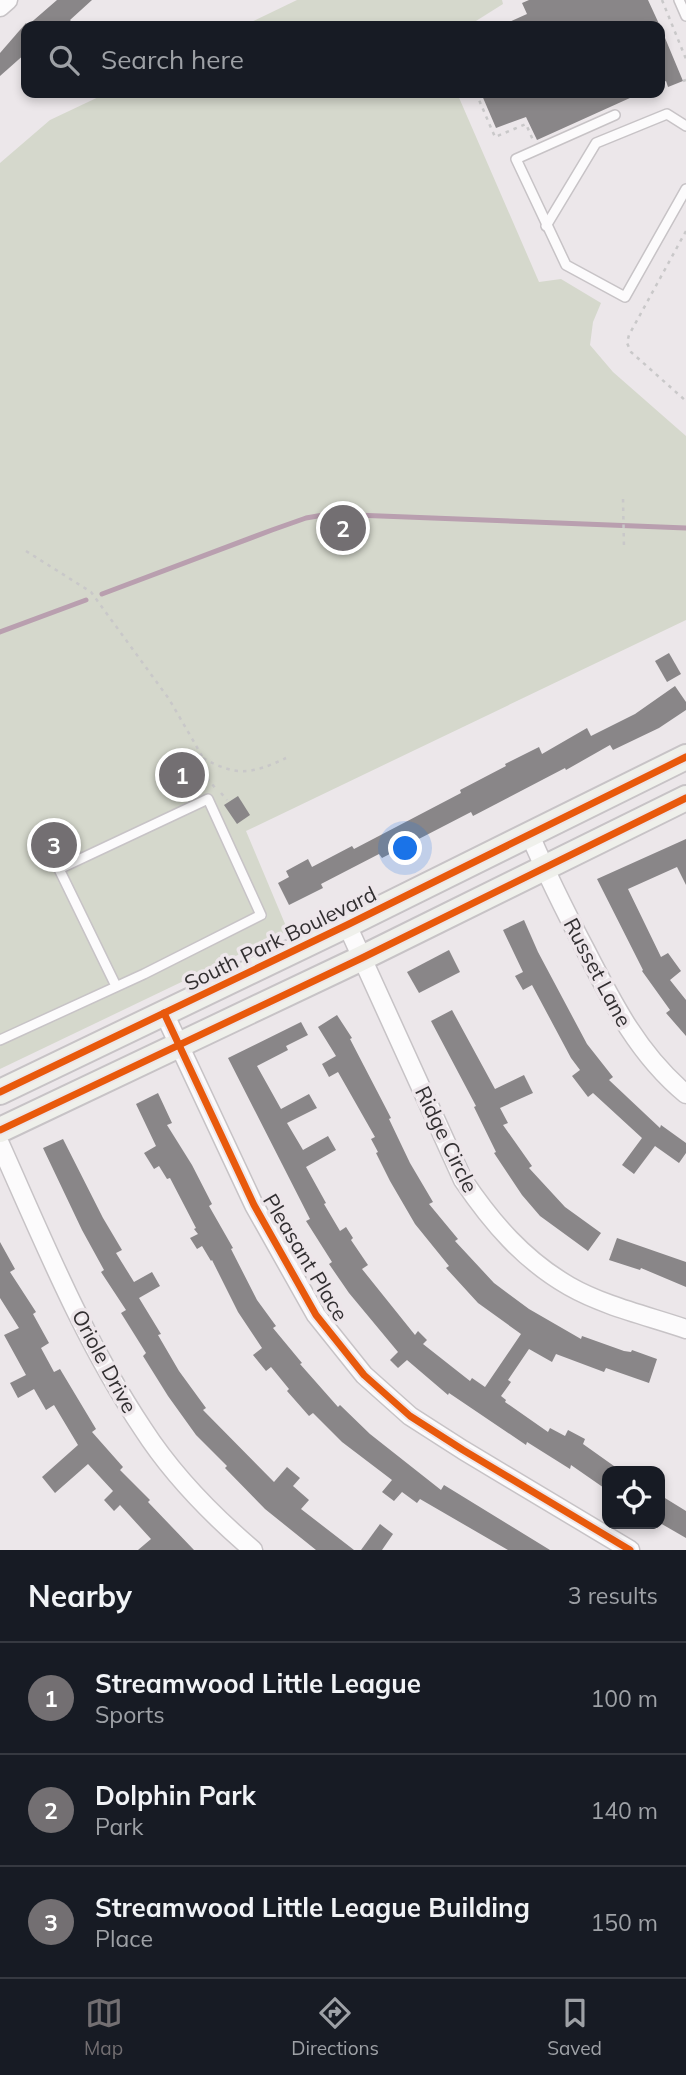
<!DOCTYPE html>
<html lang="en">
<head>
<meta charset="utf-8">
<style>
	:root { --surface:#171b24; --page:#20242c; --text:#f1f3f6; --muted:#9ea1a6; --line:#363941; --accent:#736f72 }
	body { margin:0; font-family:Mulish,sans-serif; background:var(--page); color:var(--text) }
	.controls { position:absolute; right:21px; bottom:21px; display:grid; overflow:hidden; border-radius:14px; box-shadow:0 4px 10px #0003 }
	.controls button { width:63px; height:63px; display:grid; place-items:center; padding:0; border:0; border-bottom:2px solid var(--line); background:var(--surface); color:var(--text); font:35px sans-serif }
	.you { position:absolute; left:406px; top:849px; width:24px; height:24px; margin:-18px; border:5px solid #fff; border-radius:50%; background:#1a73e8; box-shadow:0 0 0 10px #1a73e833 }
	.badge { display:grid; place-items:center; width:46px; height:46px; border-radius:50%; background:var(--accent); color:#fff; font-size:23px; font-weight:700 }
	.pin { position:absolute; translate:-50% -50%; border:4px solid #fff; box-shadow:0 2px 7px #0006 }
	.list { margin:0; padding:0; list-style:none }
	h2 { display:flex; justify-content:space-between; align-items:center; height:91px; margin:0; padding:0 28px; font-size:30px }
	h2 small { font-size:23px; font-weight:400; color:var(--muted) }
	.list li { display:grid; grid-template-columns:46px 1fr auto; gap:21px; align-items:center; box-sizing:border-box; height:112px; padding:0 28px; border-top:2px solid var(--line) }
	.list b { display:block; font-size:26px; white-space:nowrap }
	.list p { margin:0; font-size:23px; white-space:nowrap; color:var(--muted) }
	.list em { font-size:23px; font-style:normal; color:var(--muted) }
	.icon { flex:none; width:38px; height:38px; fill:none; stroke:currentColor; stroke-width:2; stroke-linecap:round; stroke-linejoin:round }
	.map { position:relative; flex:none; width:686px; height:1550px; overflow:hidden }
	.search { position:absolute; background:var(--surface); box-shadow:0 4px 10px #0003; left:21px; right:21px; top:21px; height:77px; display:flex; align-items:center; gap:18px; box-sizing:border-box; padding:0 24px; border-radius:14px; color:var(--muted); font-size:26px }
	.sheet { height:427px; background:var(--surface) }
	nav { display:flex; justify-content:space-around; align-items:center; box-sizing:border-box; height:98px; border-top:2px solid var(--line); background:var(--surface); font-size:19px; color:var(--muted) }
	nav a { display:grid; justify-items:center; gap:4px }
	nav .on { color:var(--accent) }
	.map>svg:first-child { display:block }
</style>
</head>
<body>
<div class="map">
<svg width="686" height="1550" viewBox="0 0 686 1550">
	<rect width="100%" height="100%" fill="#ece7ea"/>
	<!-- green -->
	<g fill="#d5d8cc">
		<polygon points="297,0 502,0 503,4 468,26 243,26"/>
		<polygon points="107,93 457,93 539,282 561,279 601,303 593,322 590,345 613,372 686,436 686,620 246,831 288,931 0,1069 0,163 50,120"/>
	</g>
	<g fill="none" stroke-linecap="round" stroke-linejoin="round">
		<!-- stream -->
		<g stroke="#b99faf" stroke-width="5">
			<polyline points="102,594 272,530 306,518 329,514 686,528"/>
			<polyline points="0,632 86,600"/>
		</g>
	</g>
	<!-- building -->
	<g fill="#898688">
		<polygon points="57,0 92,0 70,20 75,26 27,26"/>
		<polygon points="529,0 648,0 660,26 500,26 527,14 522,3"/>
		<polygon points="26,23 26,53 0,76 0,53"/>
		<polygon points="660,26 683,81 668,87 666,81 660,84"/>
		<polygon points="481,93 641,93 537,140 526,117 496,128"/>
		<polygon points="669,653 681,674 667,682 655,661"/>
		<polygon points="675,686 686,702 686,710 659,728 613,750 610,745 566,770 565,768 473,816 471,812 382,858 379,854 321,884 323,888 289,905 278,883 289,877 286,871 308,859 312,867 352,846 354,849 461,793 460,790 506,766 505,764 539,747 542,754 587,728 591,736 635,714"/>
		<polygon points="183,759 201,766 189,797 170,789"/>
		<polygon points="238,796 250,815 237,824 224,805"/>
		<polygon points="62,829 71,850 46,861 36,839"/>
		<polygon points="686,839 686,885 677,867 628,889 661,957 668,953 681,971 670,980 686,1000 686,1036 666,1013 670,1010 642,971 643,970 597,879"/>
		<polygon points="524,920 538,952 587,1044 613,1077 609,1080 660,1128 661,1125 686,1143 686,1153 679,1163 655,1146 634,1174 622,1165 642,1138 593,1093 588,1097 572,1076 580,1070 571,1058 532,985 523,990 515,976 523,972 503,930"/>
		<polygon points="449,950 460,972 419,993 407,972"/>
		<polygon points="452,1010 495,1089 524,1075 533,1093 500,1108 508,1123 503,1125 532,1166 529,1168 565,1207 601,1233 588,1251 540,1216 522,1195 494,1153 496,1152 474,1107 476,1106 431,1021"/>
		<polygon points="337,1015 352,1038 350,1039 391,1118 389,1119 410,1163 433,1202 429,1204 458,1239 455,1241 494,1283 529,1309 581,1339 582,1336 624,1351 631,1352 632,1350 657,1359 649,1383 606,1368 604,1372 556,1354 552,1362 529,1349 508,1380 511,1382 501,1396 506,1400 505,1402 548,1432 550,1428 565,1436 568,1430 585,1439 583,1444 621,1471 607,1471 607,1490 571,1465 570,1469 527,1442 526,1445 449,1393 448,1395 407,1360 398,1368 390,1360 398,1352 349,1293 329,1264 332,1262 306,1221 310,1219 228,1058 301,1022 308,1035 286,1046 288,1050 257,1066 281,1109 309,1094 317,1108 287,1123 303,1150 328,1136 336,1150 306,1167 326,1203 324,1204 340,1231 346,1227 353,1238 351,1240 368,1265 362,1269 415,1335 418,1331 427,1340 423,1344 470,1381 472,1378 485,1387 521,1334 478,1303 446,1268 449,1266 415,1224 390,1181 376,1153 378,1152 371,1139 375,1137 338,1072 329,1077 322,1064 336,1056 318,1027"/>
		<polygon points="158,1093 172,1123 167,1125 192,1165 212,1204 209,1206 233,1248 231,1249 257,1300 276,1326 273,1328 302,1363 300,1364 338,1407 340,1405 370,1434 441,1490 444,1485 550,1550 508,1550 420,1499 417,1503 402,1492 394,1501 382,1492 392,1480 342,1442 313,1413 309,1416 287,1391 289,1389 271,1367 266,1371 253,1355 262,1348 238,1312 212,1260 211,1261 202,1246 197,1249 190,1238 198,1234 194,1229 196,1228 170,1178 167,1179 159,1166 154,1169 144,1153 156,1146 136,1104"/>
		<polygon points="63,1139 103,1218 122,1250 116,1253 134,1282 152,1272 160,1286 139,1298 161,1334 158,1335 179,1371 206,1408 203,1410 274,1482 287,1467 300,1478 293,1486 309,1500 301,1509 354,1550 316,1550 265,1509 225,1468 227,1466 196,1435 168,1396 143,1356 146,1353 121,1313 126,1310 101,1272 104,1270 82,1230 43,1148"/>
		<polygon points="617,1238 686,1262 686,1287 641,1268 640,1270 609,1260"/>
		<polygon points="0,1242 15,1269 10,1272 36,1312 33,1314 49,1343 41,1348 54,1372 60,1369 96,1429 92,1432 123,1467 120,1470 150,1500 148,1502 194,1550 138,1550 151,1539 120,1505 114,1511 104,1500 113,1491 88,1464 55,1493 42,1477 78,1445 54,1405 46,1410 34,1389 18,1398 10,1383 26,1375 4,1335 19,1328 0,1298"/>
		<polygon points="660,1495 686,1511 686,1538 660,1523"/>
		<polygon points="380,1524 393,1534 382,1550 361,1550"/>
	</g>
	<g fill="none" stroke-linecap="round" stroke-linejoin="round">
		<!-- lane casing -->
		<g stroke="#c7c3c6" stroke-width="12">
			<g id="lane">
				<polyline points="679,0 686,16"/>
				<polyline points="615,115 516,159 566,265 625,297 686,189"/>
				<polyline points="546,226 596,143 667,114 686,126"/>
				<polyline points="0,1040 144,974 261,915 208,799 59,869 116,986"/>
			</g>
		</g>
		<!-- street casing -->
		<g stroke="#c7c3c6" stroke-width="21">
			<g id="street">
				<polyline points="0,7 8,0"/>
				<path d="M530,835c17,40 36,78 56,116 27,53 53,104 100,143"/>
				<path d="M347,925l116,255c29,43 61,80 106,106 35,20 79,30 117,43"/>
				<polyline points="164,1013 254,1205 316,1315 364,1375 410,1416 463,1450 630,1550"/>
				<path d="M0,1144c43,96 84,197 143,285 29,45 69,86 110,121"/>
			</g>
		</g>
		<!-- secondary casing -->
		<g stroke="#c7c3c6" stroke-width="28">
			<g id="secondary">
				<polyline points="0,1092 347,925 686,757"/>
				<polyline points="0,1130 362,958 686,798"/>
			</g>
		</g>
		<!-- path -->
		<g stroke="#c9c8c9" stroke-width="2.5" stroke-dasharray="3.5 5" stroke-linecap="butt">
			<polyline points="662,0 686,59"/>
			<polyline points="683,81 686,80"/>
			<polyline points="476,93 495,137 526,124 533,140"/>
			<polyline points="686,231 629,335 627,343 631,352 686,401"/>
			<polyline points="623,499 624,548"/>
			<polyline points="26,551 91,592 169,699 194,742 203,758 207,778 203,788"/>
			<path d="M203,758c34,19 49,16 83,0"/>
			<polyline points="207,778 216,789"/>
			<polyline points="221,793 227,800"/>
		</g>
		<!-- lane -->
		<use href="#lane" stroke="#fcfbfc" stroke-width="9"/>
		<!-- street -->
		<use href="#street" stroke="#fcfbfc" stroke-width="18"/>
		<!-- secondary -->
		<use href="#secondary" stroke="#eff0eb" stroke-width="24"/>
		<!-- cycleway casing -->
		<g stroke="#ede6ea" stroke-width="11">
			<g id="cycleway">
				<polyline points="164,1013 254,1205 316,1315 364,1375 410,1416 463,1450 630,1550"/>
				<polyline points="0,1092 347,925 686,757"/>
				<polyline points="0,1130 362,958 686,798"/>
			</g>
		</g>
		<!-- cycleway -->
		<use href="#cycleway" stroke="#e8590c" stroke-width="7"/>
	</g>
	<g text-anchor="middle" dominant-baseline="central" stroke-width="7" stroke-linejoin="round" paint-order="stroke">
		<!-- street labels -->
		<g font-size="21" fill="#322f31" stroke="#ede6ea">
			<text transform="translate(280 938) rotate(-26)">South Park Boulevard</text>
			<text transform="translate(598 972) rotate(62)">Russet Lane</text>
			<text transform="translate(447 1139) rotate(64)">Ridge Circle</text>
			<text transform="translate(306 1257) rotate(59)">Pleasant Place</text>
			<text transform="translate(105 1361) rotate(62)">Oriole Drive</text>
		</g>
	</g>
</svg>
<div class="controls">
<button><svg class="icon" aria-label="locate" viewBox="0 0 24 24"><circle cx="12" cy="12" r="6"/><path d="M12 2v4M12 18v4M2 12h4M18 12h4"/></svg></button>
</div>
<div class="you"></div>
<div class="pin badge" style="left:182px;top:775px">1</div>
<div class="pin badge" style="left:343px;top:528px">2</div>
<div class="pin badge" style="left:54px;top:845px">3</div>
<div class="search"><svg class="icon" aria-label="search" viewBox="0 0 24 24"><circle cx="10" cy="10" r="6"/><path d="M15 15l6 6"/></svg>Search here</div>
</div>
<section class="sheet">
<h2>Nearby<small>3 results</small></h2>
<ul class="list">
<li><span class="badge">1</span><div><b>Streamwood Little League</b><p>Sports</p></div><em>100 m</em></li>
<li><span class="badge">2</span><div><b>Dolphin Park</b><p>Park</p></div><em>140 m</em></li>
<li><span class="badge">3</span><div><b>Streamwood Little League Building</b><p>Place</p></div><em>150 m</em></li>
</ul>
</section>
<nav>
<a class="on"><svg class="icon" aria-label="map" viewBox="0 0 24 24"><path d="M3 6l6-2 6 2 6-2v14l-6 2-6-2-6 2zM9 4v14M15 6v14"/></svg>Map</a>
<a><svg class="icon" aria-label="directions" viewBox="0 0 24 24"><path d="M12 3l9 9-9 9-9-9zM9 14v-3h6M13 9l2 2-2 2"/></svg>Directions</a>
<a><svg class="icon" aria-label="saved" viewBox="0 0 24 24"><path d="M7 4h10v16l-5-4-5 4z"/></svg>Saved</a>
</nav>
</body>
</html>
